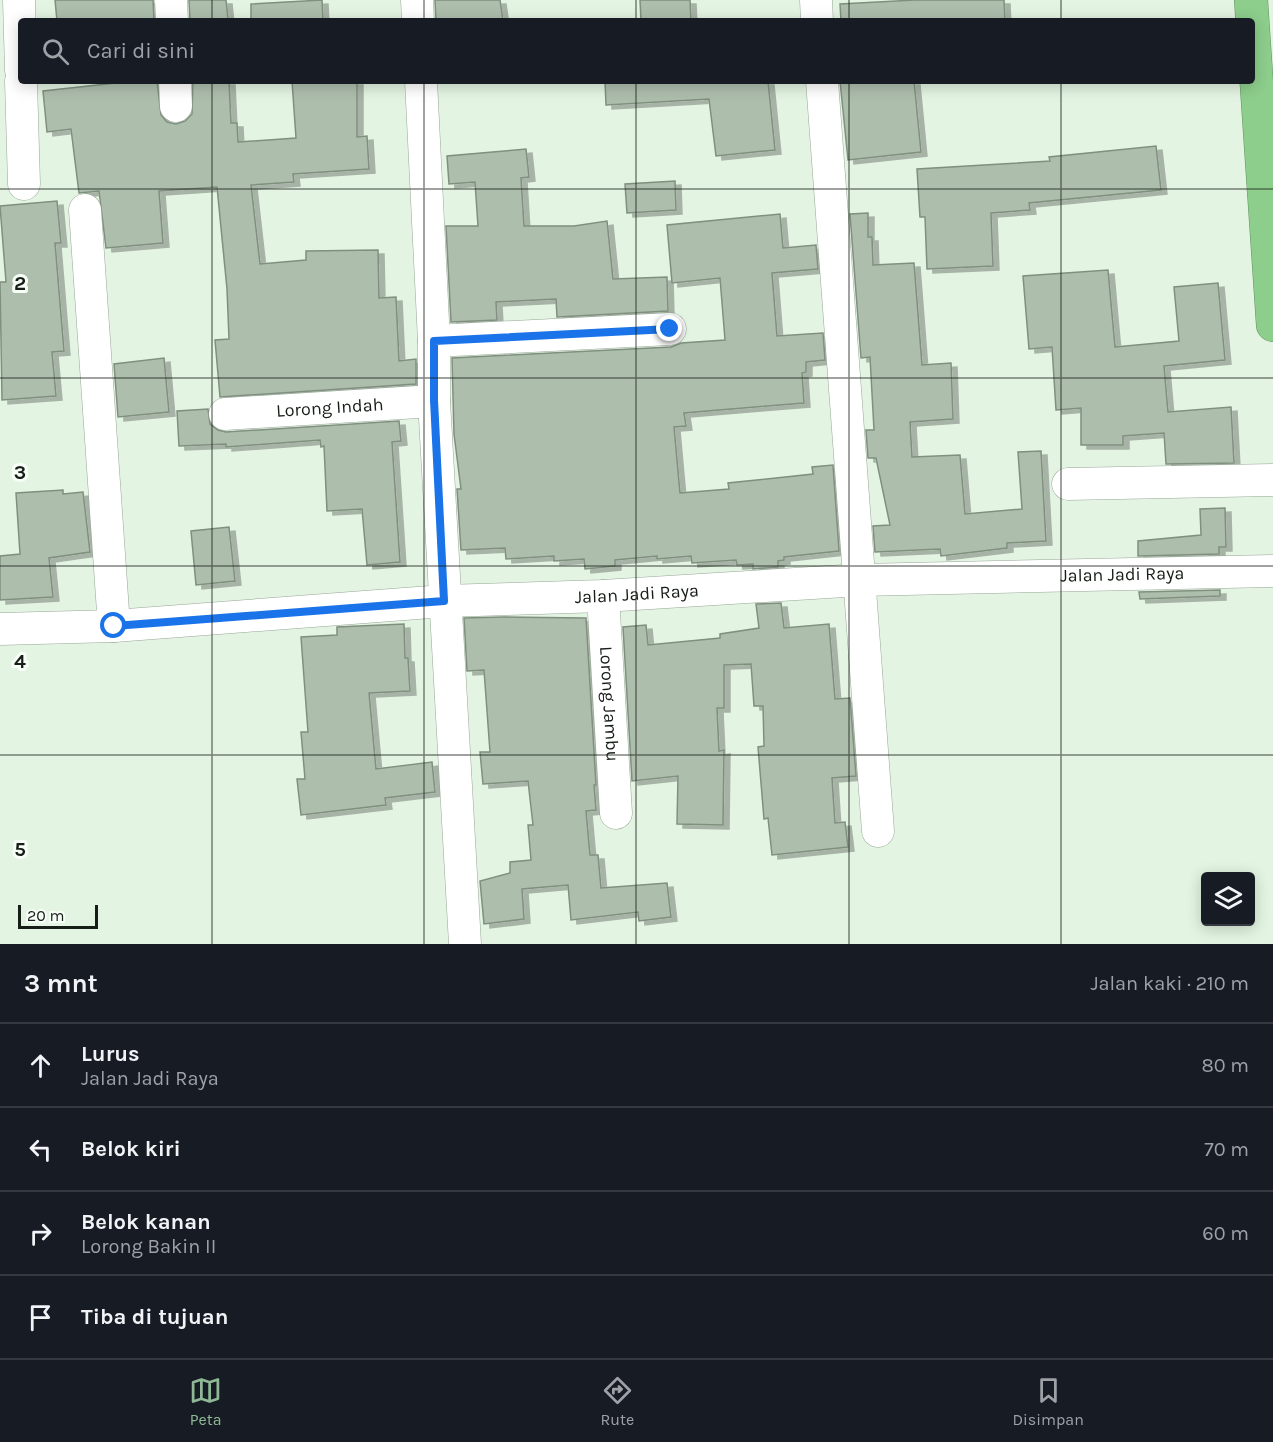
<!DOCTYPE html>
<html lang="id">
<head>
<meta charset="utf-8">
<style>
	:root { --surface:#171b24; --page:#20242c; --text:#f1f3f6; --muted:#9ea1a6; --line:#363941; --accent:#8fb995 }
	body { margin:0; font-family:Karla,sans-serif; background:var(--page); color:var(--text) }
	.controls { position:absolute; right:18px; bottom:18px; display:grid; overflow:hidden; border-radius:6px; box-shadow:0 3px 15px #0003 }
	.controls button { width:54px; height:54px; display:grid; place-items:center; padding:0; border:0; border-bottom:2px solid var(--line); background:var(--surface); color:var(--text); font:30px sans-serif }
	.scale { position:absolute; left:18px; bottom:15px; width:80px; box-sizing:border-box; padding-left:6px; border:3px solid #171d17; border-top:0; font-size:16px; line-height:21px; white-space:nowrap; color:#171d17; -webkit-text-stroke:4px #f7fef7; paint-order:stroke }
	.stop { position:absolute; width:18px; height:18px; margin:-14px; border:4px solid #1a73e8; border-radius:50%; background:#fff }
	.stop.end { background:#1a73e8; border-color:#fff; box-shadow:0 2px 6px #0008 }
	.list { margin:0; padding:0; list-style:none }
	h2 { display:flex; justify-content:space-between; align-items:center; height:78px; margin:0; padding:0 24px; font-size:26px }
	h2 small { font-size:20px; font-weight:400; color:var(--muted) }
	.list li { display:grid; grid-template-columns:39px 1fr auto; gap:18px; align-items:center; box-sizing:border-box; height:84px; padding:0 24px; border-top:2px solid var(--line) }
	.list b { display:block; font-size:22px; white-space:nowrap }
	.list p { margin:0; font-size:20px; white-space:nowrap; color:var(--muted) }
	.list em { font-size:20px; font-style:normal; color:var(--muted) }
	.icon { flex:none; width:33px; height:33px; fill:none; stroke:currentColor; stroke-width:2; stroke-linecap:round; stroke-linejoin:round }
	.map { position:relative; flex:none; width:1273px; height:944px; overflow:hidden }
	.search { position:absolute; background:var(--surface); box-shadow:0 3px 15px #0003; left:18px; right:18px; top:18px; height:66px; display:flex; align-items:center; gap:15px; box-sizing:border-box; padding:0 21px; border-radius:6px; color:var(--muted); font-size:22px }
	.sheet { height:414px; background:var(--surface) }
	nav { display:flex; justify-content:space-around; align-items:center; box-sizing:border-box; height:84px; border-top:2px solid var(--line); background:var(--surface); font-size:16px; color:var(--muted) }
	nav a { display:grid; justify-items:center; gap:3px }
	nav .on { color:var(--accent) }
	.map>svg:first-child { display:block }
</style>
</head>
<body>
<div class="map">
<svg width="1273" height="944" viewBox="0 0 1273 944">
	<defs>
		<filter id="shadow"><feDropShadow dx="6" dy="4" stdDeviation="0" flood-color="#0004"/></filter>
	</defs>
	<rect width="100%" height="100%" fill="#e3f4e2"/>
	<!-- building -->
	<g fill="#aebead" stroke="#80907f" stroke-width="1.5" filter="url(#shadow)">
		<polygon points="55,0 153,0 154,21 57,21"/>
		<polygon points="189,0 226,0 228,19 190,21"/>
		<polygon points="322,0 323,21 251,21 251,4"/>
		<polygon points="435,0 500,0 503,21 436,21"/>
		<polygon points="640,0 690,0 691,21 641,21"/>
		<polygon points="915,0 1004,0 1005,21 841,21 840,4"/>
		<polygon points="134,81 157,81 161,115 167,122 176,124 185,121 192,114 193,81 229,81 231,123 237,123 238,142 296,138 292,81 357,81 357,137 367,136 369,169 293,174 294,182 251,185 260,264 306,260 306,251 378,250 379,298 396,297 399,361 416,359 416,384 220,397 215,340 229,339 227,289 217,187 159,191 163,243 106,248 99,191 79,193 71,129 47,132 43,91"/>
		<polygon points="605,81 768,81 775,150 716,156 709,99 606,105"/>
		<polygon points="840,81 914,81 921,152 848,160"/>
		<polygon points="1156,146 1161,190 1029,203 1030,210 991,213 993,266 927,269 925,217 920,217 917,169 1050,161 1049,157"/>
		<polygon points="526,149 529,177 521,178 524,226 574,226 607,221 613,279 667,277 668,311 557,317 556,299 496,302 497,320 451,322 446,226 478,226 475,182 449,184 447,156"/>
		<polygon points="675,181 676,210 627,213 625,184"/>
		<polygon points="57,201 61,243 55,243 64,351 52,352 56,396 2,400 0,282 6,282 0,206"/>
		<polygon points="868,213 868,237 872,237 873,265 914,263 922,365 951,363 953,419 910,422 912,457 960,455 965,514 1022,509 1018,452 1041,451 1046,541 1007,543 1007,548 941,556 940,549 875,552 873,526 890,525 876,458 868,458 866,430 874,430 870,357 861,358 850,214"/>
		<polygon points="780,214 783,248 816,245 818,269 772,273 777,336 823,333 825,360 806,362 806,372 802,373 804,403 684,413 686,426 674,427 680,493 729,489 728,483 813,474 812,467 833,465 839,551 784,557 784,560 778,561 778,567 753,569 753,564 737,565 736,560 692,563 691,556 657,559 657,556 615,560 615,566 585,569 584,559 554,561 554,556 506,559 505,548 461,550 457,489 461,489 454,434 452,358 671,347 681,343 725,340 720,278 672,283 667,225"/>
		<polygon points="1108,270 1115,347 1179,341 1174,287 1218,283 1225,360 1164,366 1168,412 1231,407 1234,463 1166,464 1164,433 1123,436 1123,445 1081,445 1081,408 1056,410 1052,347 1029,349 1023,276"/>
		<polygon points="164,358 169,412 118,417 114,364"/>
		<polygon points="208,409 210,424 218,430 226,432 399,421 401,441 392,442 400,562 367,565 362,509 327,511 324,446 321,447 320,440 226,447 226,444 179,446 177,411"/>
		<polygon points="63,490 63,494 83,492 90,552 49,558 53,597 0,600 0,556 20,554 16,493"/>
		<polygon points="1225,508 1226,547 1219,547 1219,554 1138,556 1138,541 1201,535 1200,509"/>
		<polygon points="229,527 235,581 196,585 191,531"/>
		<polygon points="1220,590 1220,596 1140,599 1139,592"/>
		<polygon points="781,603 784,628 829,624 835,699 850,698 856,776 832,778 835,823 845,822 848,847 772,855 768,818 764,819 758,747 764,746 763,706 754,706 751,664 724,665 724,708 717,708 719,751 724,750 723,825 677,824 678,776 632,781 623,627 646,625 648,645 720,638 720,634 759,628 756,604"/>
		<polygon points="503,617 586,618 596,785 594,785 596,810 586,811 590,855 598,855 601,888 667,883 671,917 639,921 638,912 571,920 568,885 522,889 524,919 484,924 480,881 510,873 510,862 531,860 528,825 533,825 528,781 483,784 480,752 490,752 484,670 467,671 464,618"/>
		<polygon points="404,624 405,658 408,658 410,691 369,693 376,769 432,762 435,792 385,798 386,805 301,815 297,779 305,779 301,732 308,732 301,637 337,635 337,627"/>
	</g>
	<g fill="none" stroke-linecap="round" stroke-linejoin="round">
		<!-- minor casing -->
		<g stroke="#97a797" stroke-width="33">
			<g id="minor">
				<polyline points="19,0 21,70"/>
				<polyline points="171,0 172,21"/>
				<polyline points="417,0 418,21"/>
				<polyline points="816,0 817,21"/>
				<polyline points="21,81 24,184"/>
				<polyline points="175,81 176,106"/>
				<polyline points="421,81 434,341 434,401 465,944"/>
				<polyline points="822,81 878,831"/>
				<polyline points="85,210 114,626"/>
				<polyline points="434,341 670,329"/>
				<path id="s1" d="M225,414l209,-13"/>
				<polyline points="1068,484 1273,480"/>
				<path id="s2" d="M603,596l13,217"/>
				<path id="s3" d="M0,629l114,-3 330,-25 159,-5 257,-16 413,-9"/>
			</g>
		</g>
		<!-- highway casing -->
		<g stroke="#649063" stroke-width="34">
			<polyline id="highway" points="1251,0 1273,325"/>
		</g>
		<!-- minor -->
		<use href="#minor" stroke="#fff" stroke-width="32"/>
		<!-- highway -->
		<use href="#highway" stroke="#8dce8c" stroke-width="33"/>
	</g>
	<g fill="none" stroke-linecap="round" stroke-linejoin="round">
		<!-- route -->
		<polyline stroke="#1a73e8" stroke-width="8" points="114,626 444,601 434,400 434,341 670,329"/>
	</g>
	<!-- grid -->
	<path fill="none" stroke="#171d17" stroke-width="1.5" stroke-opacity="0.55" d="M212,0v21M424,0v21M636,0v21M849,0v21M1061,0v21M212,81v863M424,81v863M636,81v863M849,81v863M1061,81v863M0,189h1273M0,378h1273M0,566h1273M0,755h1273"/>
	<g text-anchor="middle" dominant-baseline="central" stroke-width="6" stroke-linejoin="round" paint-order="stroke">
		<!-- street labels -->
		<g font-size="18" fill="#171d17" stroke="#f7fef7">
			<text stroke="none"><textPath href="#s1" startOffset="105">Lorong Indah</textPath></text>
			<text stroke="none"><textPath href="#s3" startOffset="1124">Jalan Jadi Raya</textPath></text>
			<text stroke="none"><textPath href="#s3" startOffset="638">Jalan Jadi Raya</textPath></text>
			<text stroke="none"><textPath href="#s2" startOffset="108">Lorong Jambu</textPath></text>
		</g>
	</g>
	<g font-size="20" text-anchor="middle" font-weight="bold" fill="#171d17" stroke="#f7fef7" stroke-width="6" stroke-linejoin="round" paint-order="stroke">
		<text x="20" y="290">2</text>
		<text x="20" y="479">3</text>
		<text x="20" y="668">4</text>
		<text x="20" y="856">5</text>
	</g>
</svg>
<div class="controls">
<button><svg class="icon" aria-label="layers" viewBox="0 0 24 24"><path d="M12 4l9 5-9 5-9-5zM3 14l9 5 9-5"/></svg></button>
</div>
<div class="scale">20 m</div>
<div class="stop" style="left:114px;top:626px"></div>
<div class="stop end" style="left:670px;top:329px"></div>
<div class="search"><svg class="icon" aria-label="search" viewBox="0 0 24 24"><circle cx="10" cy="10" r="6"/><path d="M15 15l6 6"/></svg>Cari di sini</div>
</div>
<section class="sheet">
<h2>3 mnt<small>Jalan kaki · 210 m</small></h2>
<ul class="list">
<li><svg class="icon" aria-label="ahead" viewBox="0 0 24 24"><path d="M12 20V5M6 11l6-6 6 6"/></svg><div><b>Lurus</b><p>Jalan Jadi Raya</p></div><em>80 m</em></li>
<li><svg class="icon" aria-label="left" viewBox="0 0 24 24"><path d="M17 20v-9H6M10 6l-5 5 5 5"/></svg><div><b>Belok kiri</b></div><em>70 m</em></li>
<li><svg class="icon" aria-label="right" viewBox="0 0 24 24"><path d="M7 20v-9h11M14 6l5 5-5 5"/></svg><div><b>Belok kanan</b><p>Lorong Bakin II</p></div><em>60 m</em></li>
<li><svg class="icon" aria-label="arrive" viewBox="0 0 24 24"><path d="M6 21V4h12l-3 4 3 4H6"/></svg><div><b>Tiba di tujuan</b></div></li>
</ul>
</section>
<nav>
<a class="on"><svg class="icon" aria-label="map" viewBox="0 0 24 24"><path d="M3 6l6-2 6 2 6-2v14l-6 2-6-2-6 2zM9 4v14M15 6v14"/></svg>Peta</a>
<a><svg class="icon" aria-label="directions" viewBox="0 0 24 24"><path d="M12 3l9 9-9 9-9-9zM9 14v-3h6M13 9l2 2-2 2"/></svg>Rute</a>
<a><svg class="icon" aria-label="saved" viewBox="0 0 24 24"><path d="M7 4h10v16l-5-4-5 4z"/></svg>Disimpan</a>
</nav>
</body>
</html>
